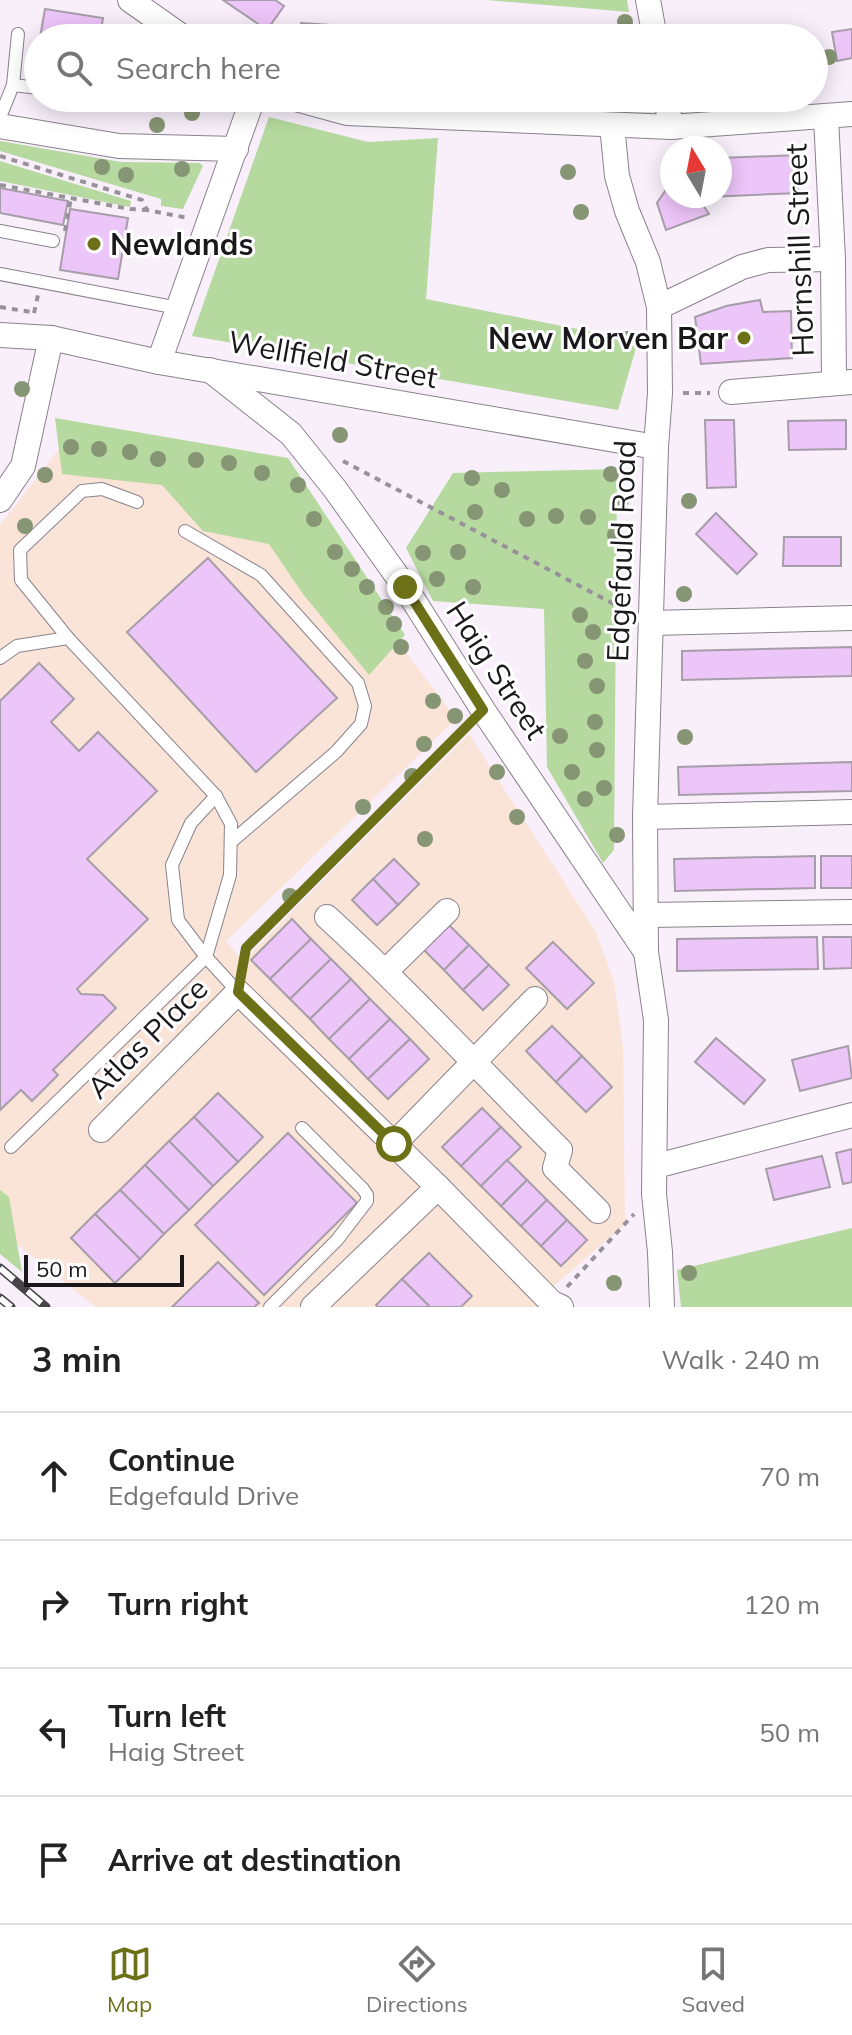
<!DOCTYPE html>
<html lang="en">
<head>
<meta charset="utf-8">
<style>
	:root { --surface:#fff; --page:#f6f6f6; --text:#222; --muted:#767676; --line:#e0e0e0; --accent:#6c7016 }
	body { margin:0; font-family:Mulish,sans-serif; background:var(--page); color:var(--text) }
	.compass { position:absolute; left:660px; top:136px; width:72px; height:72px; border-radius:50%; background:var(--surface); box-shadow:0 4px 20px #0003; rotate:350deg }
	.scale { position:absolute; left:24px; bottom:20px; width:160px; box-sizing:border-box; padding-left:8px; border:4px solid #1b181c; border-top:0; font-size:22px; line-height:28px; white-space:nowrap; color:#1b181c; -webkit-text-stroke:6px #fff; paint-order:stroke }
	.stop { position:absolute; width:24px; height:24px; margin:-18px; border:6px solid #6c7016; border-radius:50%; background:#fff }
	.stop.end { background:#6c7016; border-color:#fff; box-shadow:0 2px 8px #0008 }
	.list { margin:0; padding:0; list-style:none }
	h2 { display:flex; justify-content:space-between; align-items:center; height:104px; margin:0; padding:0 32px; font-size:34px }
	h2 small { font-size:26px; font-weight:400; color:var(--muted) }
	.list li { display:grid; grid-template-columns:52px 1fr auto; gap:24px; align-items:center; box-sizing:border-box; height:128px; padding:0 32px; border-top:2px solid var(--line) }
	.list b { display:block; font-size:30px; white-space:nowrap }
	.list p { margin:0; font-size:26px; white-space:nowrap; color:var(--muted) }
	.list em { font-size:26px; font-style:normal; color:var(--muted) }
	.icon { flex:none; width:44px; height:44px; fill:none; stroke:currentColor; stroke-width:2; stroke-linecap:round; stroke-linejoin:round }
	.map { position:relative; flex:none; width:852px; height:1307px; overflow:hidden }
	.search { position:absolute; background:var(--surface); box-shadow:0 4px 20px #0003; left:24px; right:24px; top:24px; height:88px; display:flex; align-items:center; gap:20px; box-sizing:border-box; padding:0 28px; border-radius:44px; color:var(--muted); font-size:30px }
	.sheet { height:616px; background:var(--surface) }
	nav { display:flex; justify-content:space-around; align-items:center; box-sizing:border-box; height:112px; border-top:2px solid var(--line); background:var(--surface); font-size:22px; color:var(--muted) }
	nav a { display:grid; justify-items:center; gap:4px }
	nav .on { color:var(--accent) }
	.map>svg:first-child { display:block }
</style>
</head>
<body>
<div class="map">
<svg width="852" height="1307" viewBox="0 0 852 1307">
	<rect width="100%" height="100%" fill="#f8effb"/>
	<!-- industrial -->
	<polygon fill="#fae3d7" points="62,445 285,491 456,719 226,941 243,961 469,734 596,932 614,982 623,1046 625,1224 540,1298 545,1307 96,1307 0,1231 0,525"/>
	<!-- green -->
	<g fill="#b5d99e">
		<polygon points="487,0 627,0 629,12"/>
		<polygon points="269,117 368,142 438,138 426,299 638,341 618,410 192,336"/>
		<polygon points="0,141 121,162 200,163 203,166 183,209 161,206 161,199 0,151"/>
		<polygon points="0,161 131,201 130,207 0,181"/>
		<polygon points="55,418 288,458 405,635 369,675 303,594 269,544 203,531 162,485 62,474"/>
		<polygon points="617,469 614,850 603,863 547,767 544,609 433,601 406,548 453,473"/>
		<polygon points="0,1190 9,1197 22,1272 0,1254"/>
		<polygon points="852,1228 852,1307 681,1307 677,1270"/>
	</g>
	<!-- building -->
	<g fill="#edc6f9" stroke="#a69da8" stroke-width="2">
		<polygon points="223,0 275,0 284,6 267,30"/>
		<polygon points="45,9 103,18 100,38 40,38"/>
		<polygon points="301,23 528,38 300,38"/>
		<polygon points="852,29 852,58 837,61 832,32"/>
		<polygon points="590,33 640,33 641,38 591,38"/>
		<polygon points="799,155 798,193 708,197 703,205 709,214 666,230 657,203 672,181 672,196 720,196 720,158"/>
		<polygon points="0,188 68,201 63,225 0,213"/>
		<polygon points="70,209 128,218 118,279 60,270"/>
		<polygon points="760,300 763,312 791,311 792,358 701,364 695,317 726,306"/>
		<polygon points="705,420 734,420 736,487 707,488"/>
		<polygon points="846,420 846,449 789,450 788,421"/>
		<polygon points="716,513 757,554 737,574 696,534"/>
		<polygon points="784,537 841,537 841,566 783,566"/>
		<polygon points="208,558 337,698 256,772 127,632"/>
		<polygon points="852,647 852,676 682,680 682,651"/>
		<polygon points="39,663 74,699 51,722 79,751 98,732 157,791 87,859 148,919 77,989 81,994 103,995 116,1008 53,1070 58,1075 32,1101 21,1090 0,1110 0,701"/>
		<polygon points="852,762 852,791 679,795 678,767"/>
		<polygon points="815,856 815,888 675,891 674,859"/>
		<rect x="821" y="856" width="31" height="32"/>
		<polygon points="394,859 419,884 398,905 373,879"/>
		<polygon points="373,879 398,905 377,925 352,900"/>
		<polygon points="292,919 311,939 270,979 251,960"/>
		<polygon points="449,925 469,945 444,970 424,950"/>
		<polygon points="817,937 818,969 677,971 677,939"/>
		<polygon points="823,937 852,937 852,968 824,969"/>
		<polygon points="311,939 331,959 290,999 270,979"/>
		<polygon points="553,942 594,983 567,1009 526,968"/>
		<polygon points="469,945 489,965 463,990 444,970"/>
		<polygon points="331,959 351,979 310,1019 290,999"/>
		<polygon points="489,965 509,985 483,1010 463,990"/>
		<polygon points="351,979 370,999 329,1039 310,1019"/>
		<polygon points="370,999 390,1019 349,1059 329,1039"/>
		<polygon points="390,1019 410,1039 368,1079 349,1059"/>
		<polygon points="552,1026 582,1056 556,1082 526,1051"/>
		<polygon points="716,1038 765,1080 744,1104 695,1062"/>
		<polygon points="410,1039 429,1059 388,1099 368,1079"/>
		<polygon points="848,1046 852,1078 800,1091 792,1060"/>
		<polygon points="582,1056 612,1087 586,1112 556,1082"/>
		<polygon points="218,1093 263,1137 238,1162 194,1117"/>
		<polygon points="482,1108 501,1127 461,1166 442,1147"/>
		<polygon points="194,1117 238,1162 213,1186 169,1141"/>
		<polygon points="501,1127 521,1147 481,1186 461,1166"/>
		<polygon points="288,1133 357,1203 264,1295 195,1225"/>
		<polygon points="169,1141 213,1186 189,1210 145,1165"/>
		<polygon points="852,1149 852,1182 843,1184 836,1153"/>
		<polygon points="822,1156 830,1187 774,1200 766,1169"/>
		<polygon points="507,1160 527,1180 501,1206 481,1186"/>
		<polygon points="145,1165 189,1210 164,1234 120,1190"/>
		<polygon points="527,1180 547,1200 521,1226 501,1206"/>
		<polygon points="120,1190 164,1234 140,1259 95,1214"/>
		<polygon points="547,1200 567,1220 541,1246 521,1226"/>
		<polygon points="95,1214 140,1259 115,1283 71,1238"/>
		<polygon points="567,1220 587,1240 561,1266 541,1246"/>
		<polygon points="429,1253 472,1296 461,1307 430,1307 402,1279"/>
		<polygon points="218,1262 259,1303 254,1307 172,1307"/>
		<polygon points="402,1279 430,1307 378,1307 376,1305"/>
	</g>
	<g fill="none" stroke-linecap="round" stroke-linejoin="round">
		<!-- lane casing -->
		<g stroke="#8a828c" stroke-width="14">
			<g id="lane">
				<polyline points="13,85 18,34"/>
				<polyline points="121,98 175,104"/>
				<polyline points="0,117 13,85 38,88"/>
				<polyline points="0,231 53,241"/>
				<polyline points="0,274 178,308"/>
				<polyline points="185,531 261,575 358,683 365,706 361,724 336,752 231,842"/>
				<polyline points="68,638 21,580 20,550 82,491 102,489 137,502"/>
				<polyline points="0,658 17,646 68,638 216,796 231,824 230,875 206,957 11,1147"/>
				<polyline points="216,796 191,823 172,865 178,920 206,957 238,992"/>
				<polyline points="270,1307 337,1240 367,1201 367,1195 363,1189 302,1128"/>
			</g>
		</g>
		<!-- street casing -->
		<g stroke="#8a828c" stroke-width="26">
			<g id="street">
				<polyline points="130,0 184,38"/>
				<polyline points="648,0 655,38"/>
				<polyline points="292,98 347,113 671,127 852,114"/>
				<polyline points="666,98 671,127"/>
				<polyline points="826,117 833,259 834,382"/>
				<polyline points="612,125 617,176 627,211 648,262 659,307 660,393 656,447 645,817 646,952 656,1020 654,1194 660,1252 662,1307"/>
				<polyline points="0,126 119,146 236,149"/>
				<polyline points="659,307 742,267 768,260 833,259"/>
				<polyline points="0,335 51,338 159,362 656,447"/>
				<polyline points="159,362 253,98"/>
				<polyline points="210,370 291,434 335,489 405,587 483,710 646,952"/>
				<polyline points="731,392 852,382"/>
				<polyline points="0,500 23,466 51,338"/>
				<polyline points="651,623 852,618"/>
				<polyline points="645,817 852,812"/>
				<polyline points="647,915 852,912"/>
				<path d="M327,917c81,74 155,155 233,233l-5,18 43,43"/>
				<polyline points="386,971 447,911"/>
				<polyline points="101,1130 238,992 438,1187 552,1303 561,1307"/>
				<polyline points="394,1144 535,999"/>
				<polyline points="656,1166 852,1115"/>
				<polyline points="313,1307 438,1187"/>
			</g>
		</g>
		<!-- path -->
		<g stroke="#979199" stroke-width="4" stroke-dasharray="6 6" stroke-linecap="butt">
			<polyline points="0,156 142,200 147,210 188,218"/>
			<polyline points="0,185 130,209 147,210"/>
			<polyline points="65,231 71,198"/>
			<polyline points="0,307 31,312"/>
			<polyline points="34,313 38,295"/>
			<polyline points="683,393 710,393"/>
			<polyline points="343,461 629,612"/>
			<polyline points="242,974 246,948 468,726"/>
			<polyline points="567,1287 634,1214"/>
		</g>
		<!-- lane -->
		<use href="#lane" stroke="#fff" stroke-width="12"/>
		<!-- street -->
		<use href="#street" stroke="#fff" stroke-width="24"/>
		<!-- rail casing -->
		<g stroke="#474349" stroke-width="9">
			<g id="rail">
				<polyline points="0,1268 46,1307"/>
				<polyline points="0,1298 11,1307"/>
			</g>
		</g>
		<!-- rail -->
		<use href="#rail" stroke="#fff" stroke-width="6" stroke-dasharray="18" stroke-linecap="butt"/>
	</g>
	<!-- trees -->
	<g fill="#869573">
		<circle cx="625" cy="22" r="8"/>
		<circle cx="829" cy="57" r="8"/>
		<circle cx="192" cy="113" r="8"/>
		<circle cx="157" cy="125" r="8"/>
		<circle cx="102" cy="167" r="8"/>
		<circle cx="182" cy="169" r="8"/>
		<circle cx="568" cy="172" r="8"/>
		<circle cx="126" cy="175" r="8"/>
		<circle cx="581" cy="212" r="8"/>
		<circle cx="627" cy="339" r="8"/>
		<circle cx="22" cy="389" r="8"/>
		<circle cx="340" cy="435" r="8"/>
		<circle cx="71" cy="447" r="8"/>
		<circle cx="99" cy="449" r="8"/>
		<circle cx="130" cy="452" r="8"/>
		<circle cx="158" cy="459" r="8"/>
		<circle cx="196" cy="460" r="8"/>
		<circle cx="229" cy="463" r="8"/>
		<circle cx="262" cy="473" r="8"/>
		<circle cx="611" cy="474" r="8"/>
		<circle cx="45" cy="475" r="8"/>
		<circle cx="472" cy="478" r="8"/>
		<circle cx="298" cy="485" r="8"/>
		<circle cx="502" cy="490" r="8"/>
		<circle cx="621" cy="501" r="8"/>
		<circle cx="689" cy="501" r="8"/>
		<circle cx="475" cy="512" r="8"/>
		<circle cx="556" cy="516" r="8"/>
		<circle cx="588" cy="517" r="8"/>
		<circle cx="314" cy="519" r="8"/>
		<circle cx="527" cy="519" r="8"/>
		<circle cx="25" cy="526" r="8"/>
		<circle cx="615" cy="535" r="8"/>
		<circle cx="335" cy="552" r="8"/>
		<circle cx="458" cy="552" r="8"/>
		<circle cx="423" cy="553" r="8"/>
		<circle cx="352" cy="569" r="8"/>
		<circle cx="437" cy="579" r="8"/>
		<circle cx="367" cy="587" r="8"/>
		<circle cx="473" cy="587" r="8"/>
		<circle cx="684" cy="594" r="8"/>
		<circle cx="386" cy="607" r="8"/>
		<circle cx="580" cy="615" r="8"/>
		<circle cx="394" cy="624" r="8"/>
		<circle cx="593" cy="632" r="8"/>
		<circle cx="401" cy="647" r="8"/>
		<circle cx="585" cy="661" r="8"/>
		<circle cx="597" cy="686" r="8"/>
		<circle cx="433" cy="701" r="8"/>
		<circle cx="455" cy="716" r="8"/>
		<circle cx="595" cy="722" r="8"/>
		<circle cx="560" cy="736" r="8"/>
		<circle cx="685" cy="737" r="8"/>
		<circle cx="424" cy="744" r="8"/>
		<circle cx="597" cy="750" r="8"/>
		<circle cx="497" cy="772" r="8"/>
		<circle cx="572" cy="772" r="8"/>
		<circle cx="412" cy="776" r="8"/>
		<circle cx="604" cy="788" r="8"/>
		<circle cx="585" cy="799" r="8"/>
		<circle cx="363" cy="807" r="8"/>
		<circle cx="517" cy="817" r="8"/>
		<circle cx="617" cy="835" r="8"/>
		<circle cx="425" cy="839" r="8"/>
		<circle cx="290" cy="896" r="8"/>
		<circle cx="689" cy="1273" r="8"/>
		<circle cx="614" cy="1283" r="8"/>
	</g>
	<g fill="none" stroke-linecap="round" stroke-linejoin="round">
		<!-- route -->
		<polyline stroke="#6c7016" stroke-width="10" points="394,1144 238,992 246,948 483,710 405,587"/>
	</g>
	<!-- markers -->
	<g fill="#6c7016" stroke="#fff" stroke-width="3">
		<circle cx="94" cy="244" r="8"/>
		<circle cx="744" cy="338" r="8"/>
	</g>
	<g text-anchor="middle" dominant-baseline="central" stroke-width="6" stroke-linejoin="round" paint-order="stroke">
		<!-- poi labels -->
		<g font-size="30" font-weight="bold" fill="#1b181c" stroke="#fff" text-anchor="start">
			<text x="110" y="244">Newlands</text>
			<text x="728" y="338" text-anchor="end">New Morven Bar</text>
		</g>
		<!-- street labels -->
		<g font-size="30" fill="#1b181c" stroke="#fff">
			<text transform="translate(799 250) rotate(-92)">Hornshill Street</text>
			<text transform="translate(333 359) rotate(10)">Wellfield Street</text>
			<text transform="translate(621 551) rotate(-88)">Edgefauld Road</text>
			<text transform="translate(497 670) rotate(57)">Haig Street</text>
			<text transform="translate(147 1038) rotate(-45)">Atlas Place</text>
		</g>
	</g>
</svg>
<svg class="compass" viewBox="-18 -18 36 36"><path d="M0-13l5 13h-10z" fill="#e53935"/><path d="M0 13l5-13h-10z" fill="#767676"/></svg>
<div class="scale">50 m</div>
<div class="stop" style="left:394px;top:1144px"></div>
<div class="stop end" style="left:405px;top:587px"></div>
<div class="search"><svg class="icon" aria-label="search" viewBox="0 0 24 24"><circle cx="10" cy="10" r="6"/><path d="M15 15l6 6"/></svg>Search here</div>
</div>
<section class="sheet">
<h2>3 min<small>Walk · 240 m</small></h2>
<ul class="list">
<li><svg class="icon" aria-label="ahead" viewBox="0 0 24 24"><path d="M12 20V5M6 11l6-6 6 6"/></svg><div><b>Continue</b><p>Edgefauld Drive</p></div><em>70 m</em></li>
<li><svg class="icon" aria-label="right" viewBox="0 0 24 24"><path d="M7 20v-9h11M14 6l5 5-5 5"/></svg><div><b>Turn right</b></div><em>120 m</em></li>
<li><svg class="icon" aria-label="left" viewBox="0 0 24 24"><path d="M17 20v-9H6M10 6l-5 5 5 5"/></svg><div><b>Turn left</b><p>Haig Street</p></div><em>50 m</em></li>
<li><svg class="icon" aria-label="arrive" viewBox="0 0 24 24"><path d="M6 21V4h12l-3 4 3 4H6"/></svg><div><b>Arrive at destination</b></div></li>
</ul>
</section>
<nav>
<a class="on"><svg class="icon" aria-label="map" viewBox="0 0 24 24"><path d="M3 6l6-2 6 2 6-2v14l-6 2-6-2-6 2zM9 4v14M15 6v14"/></svg>Map</a>
<a><svg class="icon" aria-label="directions" viewBox="0 0 24 24"><path d="M12 3l9 9-9 9-9-9zM9 14v-3h6M13 9l2 2-2 2"/></svg>Directions</a>
<a><svg class="icon" aria-label="saved" viewBox="0 0 24 24"><path d="M7 4h10v16l-5-4-5 4z"/></svg>Saved</a>
</nav>
</body>
</html>
